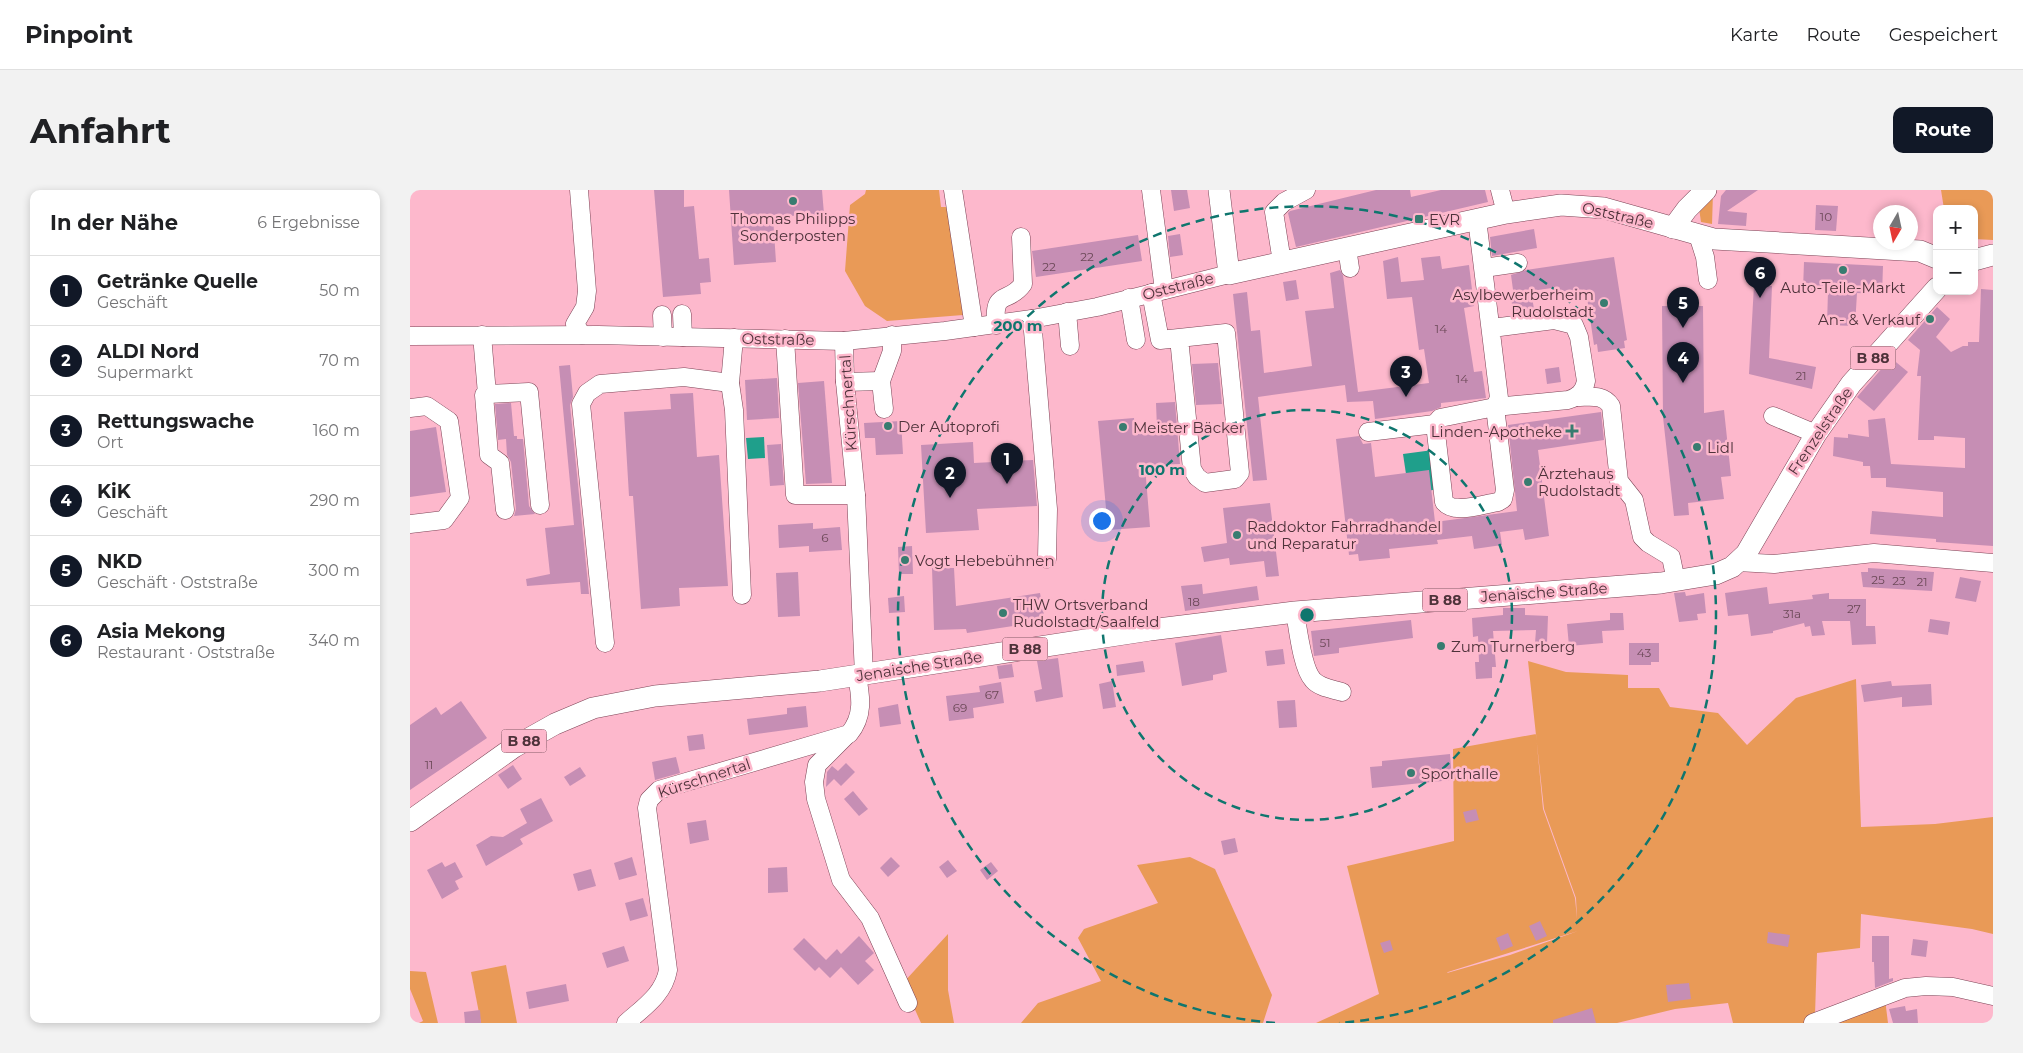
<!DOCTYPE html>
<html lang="de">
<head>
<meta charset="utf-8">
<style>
	:root { --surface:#fff; --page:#f2f2f2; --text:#202124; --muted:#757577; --line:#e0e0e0; --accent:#111827 }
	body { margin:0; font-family:Montserrat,sans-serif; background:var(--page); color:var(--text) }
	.controls { position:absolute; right:15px; top:15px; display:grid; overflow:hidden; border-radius:10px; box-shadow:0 2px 8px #0003 }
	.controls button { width:45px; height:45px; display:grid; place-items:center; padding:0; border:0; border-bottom:1px solid var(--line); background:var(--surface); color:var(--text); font:25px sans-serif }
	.compass { position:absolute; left:1463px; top:15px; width:45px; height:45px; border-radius:50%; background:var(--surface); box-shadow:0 2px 8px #0003; rotate:189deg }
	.you { position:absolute; left:691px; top:330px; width:18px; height:18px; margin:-12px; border:4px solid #fff; border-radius:50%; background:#1a73e8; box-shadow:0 0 0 8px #1a73e833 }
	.badge { display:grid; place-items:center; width:32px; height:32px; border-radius:50%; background:var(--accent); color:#fff; font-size:16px; font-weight:700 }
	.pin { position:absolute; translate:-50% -41px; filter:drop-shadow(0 1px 2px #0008) }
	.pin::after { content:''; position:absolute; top:26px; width:18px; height:15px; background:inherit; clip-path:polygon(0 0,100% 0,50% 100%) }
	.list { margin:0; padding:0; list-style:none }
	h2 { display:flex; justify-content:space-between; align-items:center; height:65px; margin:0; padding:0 20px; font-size:21px }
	h2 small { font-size:16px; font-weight:400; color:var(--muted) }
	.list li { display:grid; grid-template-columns:32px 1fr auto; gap:15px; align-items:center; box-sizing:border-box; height:70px; padding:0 20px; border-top:1px solid var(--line) }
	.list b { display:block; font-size:19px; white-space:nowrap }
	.list p { margin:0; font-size:16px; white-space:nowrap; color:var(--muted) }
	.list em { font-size:16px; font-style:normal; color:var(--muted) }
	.map { position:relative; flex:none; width:1583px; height:833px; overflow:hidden; border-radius:10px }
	header { display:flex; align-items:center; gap:30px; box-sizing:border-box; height:70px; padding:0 25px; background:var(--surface); border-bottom:1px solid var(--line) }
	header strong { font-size:24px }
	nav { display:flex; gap:28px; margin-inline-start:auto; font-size:18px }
	.intro { display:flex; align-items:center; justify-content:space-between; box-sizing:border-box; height:120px; padding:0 30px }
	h1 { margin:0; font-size:35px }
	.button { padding:12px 22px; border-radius:10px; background:var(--accent); color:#fff; font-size:18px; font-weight:700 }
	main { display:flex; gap:30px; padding:0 30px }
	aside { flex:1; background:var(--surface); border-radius:10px; box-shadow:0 2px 8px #0003 }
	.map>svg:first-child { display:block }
</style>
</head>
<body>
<header>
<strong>Pinpoint</strong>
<nav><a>Karte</a><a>Route</a><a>Gespeichert</a></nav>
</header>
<div class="intro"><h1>Anfahrt</h1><a class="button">Route</a></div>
<main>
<aside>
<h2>In der Nähe<small>6 Ergebnisse</small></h2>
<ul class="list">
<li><span class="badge">1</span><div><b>Getränke Quelle</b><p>Geschäft</p></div><em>50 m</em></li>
<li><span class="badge">2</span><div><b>ALDI Nord</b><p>Supermarkt</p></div><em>70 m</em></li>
<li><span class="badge">3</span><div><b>Rettungswache</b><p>Ort</p></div><em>160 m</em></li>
<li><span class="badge">4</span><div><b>KiK</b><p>Geschäft</p></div><em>290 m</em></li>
<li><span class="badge">5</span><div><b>NKD</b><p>Geschäft · Oststraße</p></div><em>300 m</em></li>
<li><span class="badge">6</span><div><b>Asia Mekong</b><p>Restaurant · Oststraße</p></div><em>340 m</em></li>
</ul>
</aside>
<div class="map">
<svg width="1583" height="833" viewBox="0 0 1583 833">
	<rect width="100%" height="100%" fill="#fdb8cc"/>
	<!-- green -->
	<g fill="#e99a57" fill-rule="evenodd">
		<polygon points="456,0 529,0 531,17 541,17 553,125 477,131 455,116 435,81 440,15 455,4"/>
		<polygon points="1531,0 1583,0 1583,50 1564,49 1564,19 1534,19"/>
		<polygon points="1303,3 1302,34 1291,32 1289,18"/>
		<path d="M1118,471l38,11 62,3v13h31l11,19 48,6 29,32 49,-47 60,-19 5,148 74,-3 58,-7v117l-21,-5 -111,-15 -1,34 -43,5 -2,62 70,-16 3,24h-155l-5,-20 -53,6 -58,14h-301l63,-29 -32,-128 107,-25 -1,-92 83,-15 7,75 32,89 2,21 -1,-21 -32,-89zM1168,741l-68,24 -63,18 1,-1z"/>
		<polygon points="780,667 805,679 862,805 853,833 611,833 628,813 691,791 668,748 674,739 748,713 727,675"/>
		<polygon points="538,744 538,800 544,833 511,833 493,793"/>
		<polygon points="96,775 107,833 71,833 61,782"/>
		<polygon points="0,781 16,782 28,833 9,833 13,831 0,799"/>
	</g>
	<!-- water -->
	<g fill="#1f9f8b">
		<polygon points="354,247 355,268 338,269 336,248"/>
		<polygon points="1023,260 1029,299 999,304 993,264"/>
	</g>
	<!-- building -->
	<g fill="#c68eb4">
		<polygon points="244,0 274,0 274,17 284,16 289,69 299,68 301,92 290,93 291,104 253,107"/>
		<polygon points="319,0 412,0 414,24 363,27 366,72 324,75"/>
		<polygon points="761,0 777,0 780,18 764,21"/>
		<polygon points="966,0 1000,0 1001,7 1031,0 1075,0 1078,12 886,57 878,23 880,21"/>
		<polygon points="1316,0 1348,0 1317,21 1337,23 1336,36 1308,34 1311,6"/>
		<polygon points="1406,15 1428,16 1426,41 1405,40"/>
		<polygon points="1124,39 1127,58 1082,66 1080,47"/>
		<polygon points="770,44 773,65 760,67 758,46"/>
		<polygon points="728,45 732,71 626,87 622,61"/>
		<polygon points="1030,66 1032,79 1059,75 1064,116 1054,118 1064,182 1072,181 1076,208 1031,213 1031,217 1022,221 965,229 963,211 937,212 935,195 848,207 857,290 843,291 823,104 837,102 841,141 850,140 854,183 902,176 895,121 924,118 920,83 930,80 933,85 948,202 1019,193 1014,159 1009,160 1002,107 977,109 973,71 988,67 991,92 1014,90 1011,68"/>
		<polygon points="1204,67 1217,150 1214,151 1215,158 1188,162 1187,154 1184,155 1176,101 1157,104 1156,101 1150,102 1149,97 1121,101 1124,119 1103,122 1101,107 1104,107 1101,85 1116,80"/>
		<polygon points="1394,72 1473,76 1472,104 1447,103 1445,136 1417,135 1418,101 1393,100"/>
		<polygon points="886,90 889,109 876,111 873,92"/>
		<polygon points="1344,95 1362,96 1359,168 1406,177 1402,199 1339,184"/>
		<polygon points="1571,99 1583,100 1583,356 1526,352 1526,349 1460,344 1462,321 1533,327 1533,302 1476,297 1476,288 1461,288 1460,276 1453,276 1453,272 1423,266 1424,247 1438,248 1438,244 1459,247 1458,230 1475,228 1481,274 1555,278 1555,248 1524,246 1524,250 1508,250 1511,186 1507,186 1510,160 1498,150 1527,117 1540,129 1526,147 1541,162 1553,156 1558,156 1558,152 1569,152"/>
		<polygon points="1252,116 1293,116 1294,223 1314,220 1321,286 1311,287 1314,309 1278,313 1279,325 1264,326 1253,227"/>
		<polygon points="1481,168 1498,182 1464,221 1447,207"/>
		<polygon points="808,173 812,214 786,215 782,174"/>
		<polygon points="160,175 163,207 160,215 179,404 171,404 170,392 117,396 116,389 140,384 135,338 164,335 149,176"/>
		<polygon points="1149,177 1151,192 1137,194 1135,179"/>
		<polygon points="367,188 369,228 337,230 335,190"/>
		<polygon points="414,191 422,293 396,294 388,193"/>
		<polygon points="283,203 287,267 309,265 318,396 269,398 270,416 231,419 223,306 219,306 214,222 261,219 260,204"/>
		<polygon points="765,212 770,274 735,276 740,337 698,340 688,231 724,228 725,240 747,238 746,213"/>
		<polygon points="101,213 104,246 107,246 107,249 113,249 119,316 125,324 104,326 106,319 101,272 97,265 96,249 88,250 85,214"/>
		<polygon points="1191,222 1194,250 1128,260 1139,346 1115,350 1113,339 1090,342 1092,355 1064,359 1062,346 1027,350 1028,354 979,359 980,368 949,371 948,364 939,365 926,249 949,246 953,254 961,253 965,287 1019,280 1025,332 1107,321 1098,235"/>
		<polygon points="491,231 493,264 466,265 465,248 455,248 454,233"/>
		<polygon points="26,237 36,302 0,307 0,241"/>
		<polygon points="563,252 564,273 623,270 627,316 567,319 569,340 516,343 511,255"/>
		<polygon points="371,254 374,295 360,296 357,255"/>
		<polygon points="860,313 869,386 856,387 854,371 820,375 819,368 794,372 791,357 817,353 813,318"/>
		<polygon points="403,333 403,339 430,337 432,360 399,362 399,356 369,358 368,335"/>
		<polygon points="502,356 503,384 489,384 488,357"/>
		<polygon points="522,378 544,378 546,416 630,403 635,431 557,443 556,439 524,440"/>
		<polygon points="1458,378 1524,382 1522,401 1453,397 1451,382 1458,382"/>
		<polygon points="388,382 390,426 368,427 366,383"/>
		<polygon points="1550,387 1571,391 1566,412 1545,408"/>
		<polygon points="792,394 793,404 847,396 849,410 775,421 771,396"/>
		<polygon points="1357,397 1359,414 1403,409 1402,405 1419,403 1419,409 1456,409 1456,436 1465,436 1466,454 1442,455 1440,431 1412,431 1415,445 1402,446 1400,436 1395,437 1394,433 1363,441 1363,443 1341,446 1338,424 1318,426 1315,403"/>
		<polygon points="1275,402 1276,406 1294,403 1296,423 1287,424 1288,430 1269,432 1264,403"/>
		<polygon points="494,406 495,422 479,423 478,408"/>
		<polygon points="1093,418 1115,418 1115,425 1138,426 1137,453 1125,453 1126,440 1083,441 1086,477 1082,477 1082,488 1066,489 1065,472 1069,472 1068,446 1063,447 1062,428 1093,425"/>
		<polygon points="1200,423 1213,423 1214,440 1192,441 1193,453 1159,456 1157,434 1200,430"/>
		<polygon points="1520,429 1540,432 1538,445 1518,442"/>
		<polygon points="1001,430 1003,448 929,458 929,463 904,466 901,441"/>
		<polygon points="811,445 817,482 803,485 803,490 772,496 765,453"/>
		<polygon points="1219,453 1249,453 1249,472 1241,472 1241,475 1219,475"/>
		<polygon points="873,459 875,474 857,476 855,461"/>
		<polygon points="648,468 653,507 626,512 624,501 632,499 627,471"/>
		<polygon points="733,471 735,482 707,486 706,475"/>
		<polygon points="602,474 604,487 589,489 587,476"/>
		<polygon points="702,491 706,517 693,519 689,494"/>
		<polygon points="1481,491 1482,496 1521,494 1522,515 1492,517 1492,507 1454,512 1451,495"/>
		<polygon points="591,492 594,513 563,518 564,528 539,531 536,506 570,502 569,496"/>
		<polygon points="885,510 887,537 869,538 867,511"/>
		<polygon points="51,511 77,548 0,600 0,535 26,517 31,525"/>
		<polygon points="488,514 491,534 470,537 468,518"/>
		<polygon points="396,516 398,537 339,545 337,529 377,524 377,518"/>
		<polygon points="293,544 295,559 279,561 277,546"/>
		<polygon points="1040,564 1042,590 962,598 960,577 972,576 972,571"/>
		<polygon points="266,567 270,583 245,590 242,572"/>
		<polygon points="436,573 445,582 431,596 424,589 416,597 417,582 422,576 428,581"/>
		<polygon points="103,575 112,589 98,599 88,585"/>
		<polygon points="170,577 176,586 160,596 154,587"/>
		<polygon points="443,601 458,619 449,626 434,609"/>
		<polygon points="131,608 143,631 110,649 113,654 76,676 66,655 81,646 93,647 117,633 110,619"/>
		<polygon points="1066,619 1069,630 1056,633 1053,622"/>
		<polygon points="296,630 299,650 280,654 277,633"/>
		<polygon points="825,648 828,662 814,665 811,651"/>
		<polygon points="222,667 227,685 209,690 204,673"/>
		<polygon points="481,667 490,676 478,687 470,678"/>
		<polygon points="538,670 547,681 537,688 529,677"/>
		<polygon points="32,672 35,677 45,672 53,687 45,691 49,699 32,709 17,680"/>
		<polygon points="581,672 588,681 577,690 570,680"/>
		<polygon points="377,677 378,702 358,703 358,678"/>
		<polygon points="181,679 186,696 168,701 163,684"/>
		<polygon points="233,708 238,726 220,731 215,713"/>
		<polygon points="1130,731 1137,746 1126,751 1119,736"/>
		<polygon points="1358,742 1380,745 1378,757 1357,753"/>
		<polygon points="1098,743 1103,756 1091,761 1086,748"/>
		<polygon points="449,746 464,763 455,771 464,780 448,795 431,777 420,788 409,777 405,781 383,759 394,748 416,770 427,759 431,764"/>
		<polygon points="1462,746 1479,746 1479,789 1483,788 1483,791 1465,798 1464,772 1462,772"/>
		<polygon points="1503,749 1518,751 1516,767 1501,765"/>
		<polygon points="980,750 983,760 974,763 970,753"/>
		<polygon points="214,756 219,771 197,778 192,763"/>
		<polygon points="1279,793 1281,809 1258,812 1256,795"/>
		<polygon points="156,794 159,811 119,819 116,802"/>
		<polygon points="1495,816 1496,821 1507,819 1508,833 1483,833 1479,819"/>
		<polygon points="1182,818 1186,833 1143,833 1143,830"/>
		<polygon points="70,820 71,833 55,833 54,822"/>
	</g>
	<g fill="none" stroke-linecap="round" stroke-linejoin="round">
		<!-- minor casing -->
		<g stroke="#7d4356" stroke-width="19">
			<g id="minor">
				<polyline points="169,0 177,101 175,117 165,134 172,145"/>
				<polyline points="543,0 564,137"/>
				<polyline points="741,0 754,100"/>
				<polyline points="1090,0 1096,23"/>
				<path d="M1067,29l22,179 -4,9 73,-7c10,-3 16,-8 18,-19l-7,-44 -5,-12 -20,-5 -62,8"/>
				<polyline points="1288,45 1295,67 1298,90"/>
				<polyline points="937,58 940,78"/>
				<polyline points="872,72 864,22 874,12 896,0"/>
				<polyline points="1074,78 1108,73"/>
				<polyline points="741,103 750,150 816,143 830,283 825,289 795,293 787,287 782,279 769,148"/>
				<polyline points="719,108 726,150"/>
				<polyline points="657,122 660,156"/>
				<polyline points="272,124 273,147"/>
				<polyline points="252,125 253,147"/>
				<polyline points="622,129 638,319 637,369"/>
				<path d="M586,135c-3,-37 12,-20 27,-41l-2,-47"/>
				<polyline points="72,145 77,204 119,202 130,315"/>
				<polyline points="0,146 188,145 434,151 535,141 622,129 687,117 819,84"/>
				<polyline points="324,148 320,193 324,220 332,405"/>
				<polyline points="375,149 385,305 446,305"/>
				<polyline points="434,151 435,192 446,305 454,485"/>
				<polyline points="471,191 482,161 482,145"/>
				<polyline points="435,192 471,191 474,219"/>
				<polyline points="77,204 74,205 79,265 90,273 95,320"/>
				<path d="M1167,207c14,0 26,-3 34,9l8,75 15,19 8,37 6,6 23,14 5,24"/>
				<path d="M1085,217l10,83 -2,9 -5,3c-15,2 -44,13 -54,0l-9,-78 5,-6z"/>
				<polyline points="0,218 17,216 39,231 50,308 34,330 0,334"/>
				<polyline points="1363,226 1406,244"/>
				<polyline points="958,242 1025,234"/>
				<polyline points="1327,372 1364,374 1464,363 1583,373"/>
				<path d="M885,422c3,17 7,56 18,68 7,8 20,9 29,12"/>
				<polyline points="195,453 171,214 177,203 190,194 274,187 320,193"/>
				<polyline points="437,545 407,575 404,592 406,609 431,690 460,728 498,813"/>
				<path d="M216,833c18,-16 38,-29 42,-53l-21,-162 2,-8 10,-10 190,-56c15,-18 12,-37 8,-58"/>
				<polyline points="1403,833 1495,798 1516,796 1543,797 1583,806"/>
			</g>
		</g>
		<!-- major casing -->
		<g stroke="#7d4356" stroke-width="22">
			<g id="major">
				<polyline points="809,0 819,84 1096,23 1151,15 1194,18 1304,49 1510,61 1527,68"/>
				<polyline points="1263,38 1277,19 1296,0"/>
				<polyline points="1564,70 1583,65"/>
				<polyline points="0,631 104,557 145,534 183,518 245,506 410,491 740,440 885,422 1251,393 1306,384 1322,377 1336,364 1406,244 1441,194 1527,98"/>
			</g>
		</g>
		<!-- minor -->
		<use href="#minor" stroke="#fff" stroke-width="18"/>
		<!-- major -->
		<use href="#major" stroke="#fff" stroke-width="21"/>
	</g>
	<!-- distance rings -->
	<g fill="none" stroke="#0f766e" stroke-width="2.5" stroke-dasharray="9 6">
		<circle cx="897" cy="425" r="205"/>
		<path d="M865 833A409 409 0 1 1 929 833"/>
	</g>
	<!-- markers -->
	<g fill="#387c70" stroke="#fdb8cc" stroke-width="2">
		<circle cx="383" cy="11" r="5"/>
		<rect x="1004" y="24" width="10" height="10" rx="2.5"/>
		<circle cx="1433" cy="80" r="5"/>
		<circle cx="1194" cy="113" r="5"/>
		<circle cx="1520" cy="129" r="5"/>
		<circle cx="478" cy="236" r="5"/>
		<circle cx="713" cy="237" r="5"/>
		<path d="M1159.5 233.5h5v5h5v5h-5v5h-5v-5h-5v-5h5z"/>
		<circle cx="1287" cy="257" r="5"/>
		<circle cx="1118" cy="292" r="5"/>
		<circle cx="827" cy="345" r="5"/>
		<circle cx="495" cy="370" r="5"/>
		<circle cx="593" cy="423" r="5"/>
		<circle cx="1031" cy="456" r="5"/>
		<circle cx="1001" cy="583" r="5"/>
	</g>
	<g text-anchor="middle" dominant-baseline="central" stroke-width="5" stroke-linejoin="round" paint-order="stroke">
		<!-- number labels -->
		<g font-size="12" fill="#6c4958">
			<text x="1416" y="26">10</text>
			<text x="677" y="66">22</text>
			<text x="639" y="76">22</text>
			<text x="1031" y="138">14</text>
			<text x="1391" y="185">21</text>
			<text x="1052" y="188">14</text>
			<text x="415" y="347">6</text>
			<text x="1468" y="389">25</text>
			<text x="1489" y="390">23</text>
			<text x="1512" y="391">21</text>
			<text x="784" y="411">18</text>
			<text x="1444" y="418">27</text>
			<text x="1382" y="423">31a</text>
			<text x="915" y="452">51</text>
			<text x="1234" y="462">43</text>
			<text x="582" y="504">67</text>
			<text x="550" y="517">69</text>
			<text x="19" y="574">11</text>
		</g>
		<!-- shield labels -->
		<g fill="#fdb8cc" stroke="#825a66" stroke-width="1">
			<rect x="1440.5" y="156.5" width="45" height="23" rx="4"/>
			<rect x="1012.5" y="398.5" width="45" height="23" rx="4"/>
			<rect x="592.5" y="447.5" width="45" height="23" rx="4"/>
			<rect x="91.5" y="539.5" width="45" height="23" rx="4"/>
		</g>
		<g font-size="14" font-weight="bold" fill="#4e323a">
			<text x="1463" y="168">B 88</text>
			<text x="1035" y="410">B 88</text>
			<text x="615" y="459">B 88</text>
			<text x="114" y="551">B 88</text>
		</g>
		<!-- street labels -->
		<g font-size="15" fill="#4e323a" stroke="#fdb8cc">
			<text transform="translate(1208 25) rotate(13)">Oststraße</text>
			<text transform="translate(768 96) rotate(-14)">Oststraße</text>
			<text transform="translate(368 149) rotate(1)">Oststraße</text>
			<text transform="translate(438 213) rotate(-94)">Kürschnertal</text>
			<text transform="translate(1410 241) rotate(-56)">Frenzelstraße</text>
			<text transform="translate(1134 402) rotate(-4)">Jenaische Straße</text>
			<text transform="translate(509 476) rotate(-9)">Jenaische Straße</text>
			<text transform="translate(294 588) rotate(-18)">Kürschnertal</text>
		</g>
		<!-- poi labels -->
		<g font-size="15" fill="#4e323a" stroke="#fdb8cc" text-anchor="start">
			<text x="383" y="28" text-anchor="middle">Thomas Philipps<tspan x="383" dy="17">Sonderposten</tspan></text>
			<text x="1019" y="29">EVR</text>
			<text x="1433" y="97" text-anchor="middle">Auto-Teile-Markt</text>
			<text x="1184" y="104" text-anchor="end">Asylbewerberheim<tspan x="1184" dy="17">Rudolstadt</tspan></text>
			<text x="1510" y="129" text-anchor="end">An- &amp; Verkauf</text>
			<text x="488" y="236">Der Autoprofi</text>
			<text x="723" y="237">Meister Bäcker</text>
			<text x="1152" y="241" text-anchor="end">Linden-Apotheke</text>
			<text x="1297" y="257">Lidl</text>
			<text x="1128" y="283">Ärztehaus<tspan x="1128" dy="17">Rudolstadt</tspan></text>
			<text x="837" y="336">Raddoktor Fahrradhandel<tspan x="837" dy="17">und Reparatur</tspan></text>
			<text x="505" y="370">Vogt Hebebühnen</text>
			<text x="603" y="414">THW Ortsverband<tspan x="603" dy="17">Rudolstadt/Saalfeld</tspan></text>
			<text x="1041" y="456">Zum Turnerberg</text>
			<text x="1011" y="583">Sporthalle</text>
		</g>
	</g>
	<circle cx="897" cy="425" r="8" fill="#0f766e" stroke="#fdb8cc" stroke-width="2.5"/>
	<g font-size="15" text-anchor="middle" font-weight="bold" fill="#0f766e" stroke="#fdb8cc" stroke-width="5" stroke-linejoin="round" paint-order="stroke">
		<text x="608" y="141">200 m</text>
		<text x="752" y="285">100 m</text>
	</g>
</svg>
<div class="controls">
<button>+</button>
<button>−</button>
</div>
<svg class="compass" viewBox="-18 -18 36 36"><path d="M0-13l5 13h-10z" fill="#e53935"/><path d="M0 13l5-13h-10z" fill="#757577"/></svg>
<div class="you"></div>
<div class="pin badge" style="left:597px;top:294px">1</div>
<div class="pin badge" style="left:540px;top:308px">2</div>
<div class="pin badge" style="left:996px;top:207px">3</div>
<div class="pin badge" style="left:1273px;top:193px">4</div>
<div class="pin badge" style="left:1273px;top:138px">5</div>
<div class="pin badge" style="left:1350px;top:108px">6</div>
</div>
</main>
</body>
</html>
